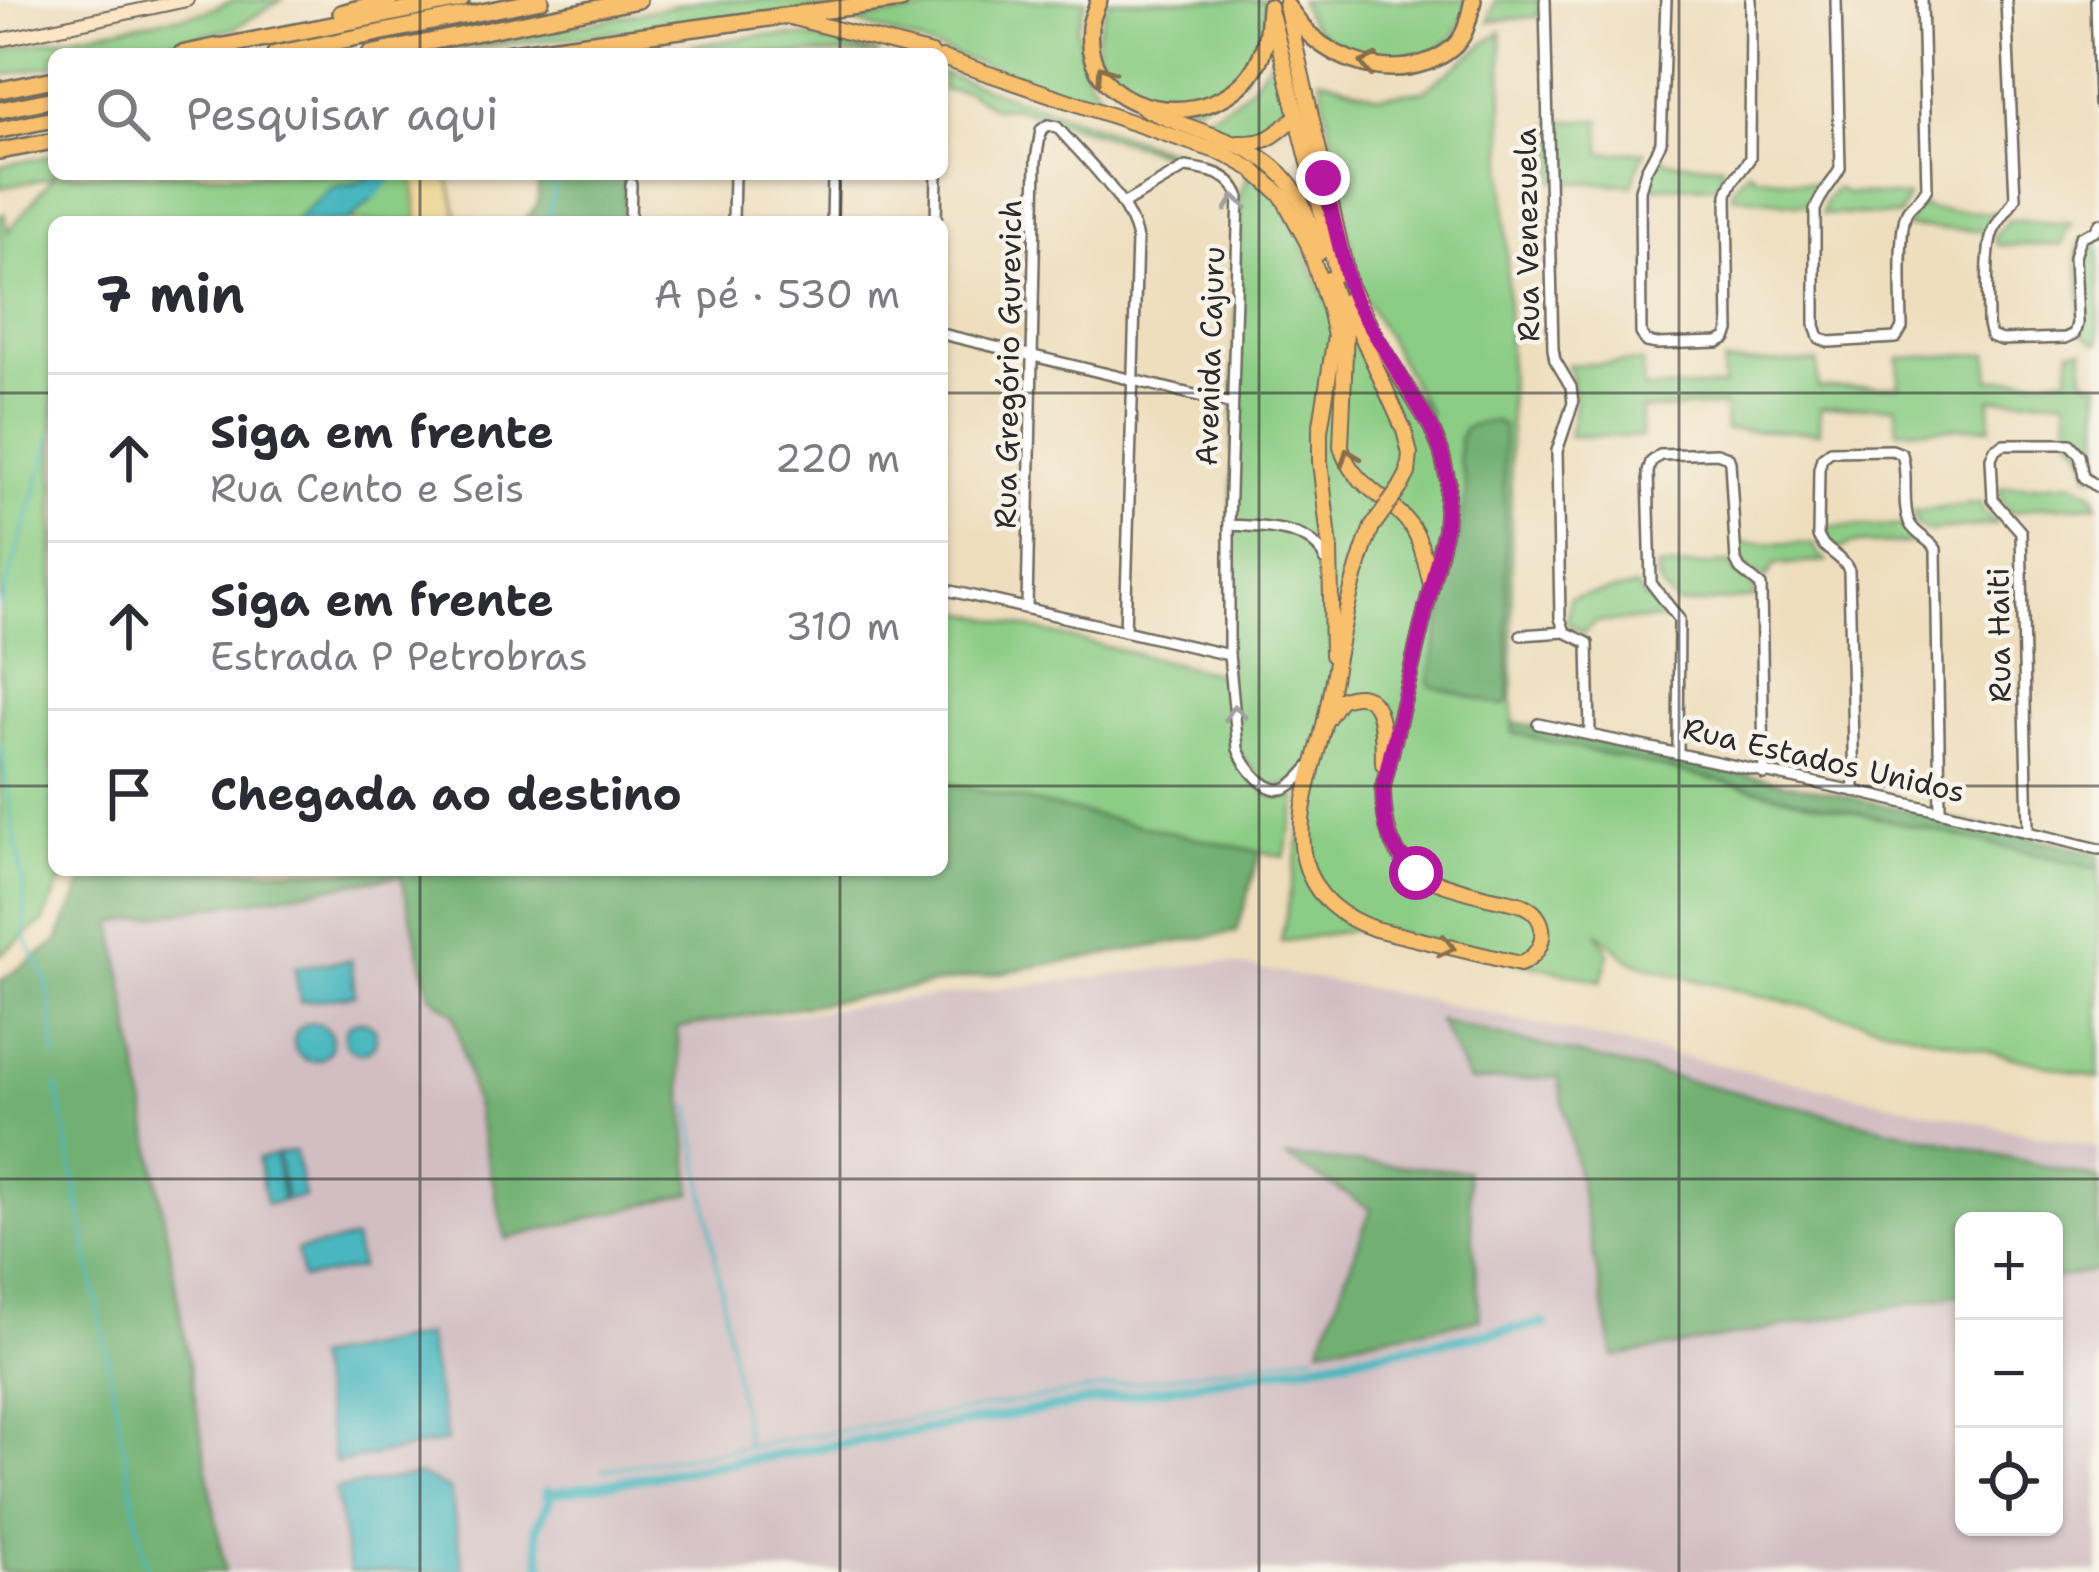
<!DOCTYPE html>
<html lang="pt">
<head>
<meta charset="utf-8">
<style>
	:root { --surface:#fff; --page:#f7f7f7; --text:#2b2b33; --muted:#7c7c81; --line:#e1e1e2 }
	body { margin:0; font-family:"Shantell Sans",sans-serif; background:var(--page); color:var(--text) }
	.controls { position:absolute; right:36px; bottom:36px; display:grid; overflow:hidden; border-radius:18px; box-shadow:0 3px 9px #0004 }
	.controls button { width:108px; height:108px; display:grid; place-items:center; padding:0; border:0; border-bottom:3px solid var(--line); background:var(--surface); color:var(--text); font:60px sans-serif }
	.stop { position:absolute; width:36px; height:36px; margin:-27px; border:9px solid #b5179e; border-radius:50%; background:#fff }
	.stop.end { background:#b5179e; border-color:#fff; box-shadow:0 3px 12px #0008 }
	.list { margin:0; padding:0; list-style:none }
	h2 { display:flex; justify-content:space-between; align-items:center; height:156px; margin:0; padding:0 48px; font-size:51px }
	h2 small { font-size:39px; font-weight:400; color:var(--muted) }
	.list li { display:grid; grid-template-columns:78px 1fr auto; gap:36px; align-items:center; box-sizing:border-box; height:168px; padding:0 48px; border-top:3px solid var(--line) }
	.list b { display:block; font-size:45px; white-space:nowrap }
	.list p { margin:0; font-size:39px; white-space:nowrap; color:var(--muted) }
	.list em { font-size:39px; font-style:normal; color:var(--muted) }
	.icon { flex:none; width:66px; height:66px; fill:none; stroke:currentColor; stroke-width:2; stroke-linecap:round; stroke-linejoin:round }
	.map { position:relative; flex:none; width:2099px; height:1572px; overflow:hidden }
	.search { position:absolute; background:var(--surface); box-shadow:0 3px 9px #0004; left:48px; top:48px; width:900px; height:132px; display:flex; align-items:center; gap:30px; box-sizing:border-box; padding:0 42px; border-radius:18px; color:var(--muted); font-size:45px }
	.panel { position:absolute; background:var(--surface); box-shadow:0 3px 9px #0004; left:48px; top:216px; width:900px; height:660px; border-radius:18px }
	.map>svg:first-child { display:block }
</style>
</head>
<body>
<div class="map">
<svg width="2099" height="1572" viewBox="0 0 2099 1572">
	<rect width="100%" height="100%" fill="#f7f3e8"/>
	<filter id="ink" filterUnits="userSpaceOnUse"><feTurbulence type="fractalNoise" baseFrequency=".00833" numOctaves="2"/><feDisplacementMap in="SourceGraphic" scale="24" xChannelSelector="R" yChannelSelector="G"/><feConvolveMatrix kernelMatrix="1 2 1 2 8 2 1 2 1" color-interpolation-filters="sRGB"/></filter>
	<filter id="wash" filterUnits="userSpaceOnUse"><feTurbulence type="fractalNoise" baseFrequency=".004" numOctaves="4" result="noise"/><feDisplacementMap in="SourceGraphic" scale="48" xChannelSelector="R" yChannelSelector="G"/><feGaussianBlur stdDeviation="2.7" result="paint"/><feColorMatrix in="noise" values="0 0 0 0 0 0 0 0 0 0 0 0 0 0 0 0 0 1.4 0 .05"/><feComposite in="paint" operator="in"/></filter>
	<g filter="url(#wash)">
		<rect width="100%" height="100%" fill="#eedebd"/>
		<!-- industrial -->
		<path fill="#d2bec2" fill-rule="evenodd" d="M401,875l29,120 24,18 51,224 187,-44 -16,-165 544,-66 171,30 708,157v423h-1874l-112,-649zM1964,1221h90v306h-90z"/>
		<!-- green -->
		<g fill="#8ccd85" stroke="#5c7c58" stroke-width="3">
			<polygon points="235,0 282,0 233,29 109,54 54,54 54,65 0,76 0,50 204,12"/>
			<polygon points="703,0 865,0 825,9 455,50"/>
			<polygon points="1004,0 1086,0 1077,28 1084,71 1109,107 853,21"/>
			<polygon points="1109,0 1266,0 1266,25 1243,78 1193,107 1133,98 1113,80 1098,56 1097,35"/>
			<path d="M1300,0h170c-6,18 -13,36 -29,48 -13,10 -29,11 -45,11 -40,2 -84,-18 -96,-59z"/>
			<polygon points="1495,0 1538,0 1539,16 1489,22"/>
			<polygon points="1501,31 1509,357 1513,733 2099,869 2099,1078 1663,972 1630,960 1597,932 1609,954 1601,981 1375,929 1353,930 1281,942 1313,766 1291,786 1269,787 1237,751 1239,767 1271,797 1298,798 1284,857 942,782 942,607 1227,676 1239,195 1252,169 1279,192 1328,304 1354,320 1431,416 1359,288 1320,78 1377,96 1424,91"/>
			<polygon points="762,35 808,37 880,54 695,54 692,46"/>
			<path d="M1274,53c5,16 17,40 14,57 -1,9 -4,10 -10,15 -30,24 -50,8 -80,-6 40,-17 53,-28 76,-66z"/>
			<polygon points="942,73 1213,166 1185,160 1013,107 994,108 966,91 943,90"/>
			<polygon points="1600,120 1601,153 1645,152 1635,174 1633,185 1555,181 1553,122"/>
			<polygon points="54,155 54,174 413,174 418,222 54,222 54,870 66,870 43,922 0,955 0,215 4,213 8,232 53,177 0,188 0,166"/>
			<polygon points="1661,157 1668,162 1722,165 1720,186 1646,187 1653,166"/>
			<polygon points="1749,170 1756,176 1821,185 1811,206 1732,196 1733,188"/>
			<polygon points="1836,188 1846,193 1908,197 1899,216 1822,214 1825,201"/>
			<polygon points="1922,205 1929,209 1997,213 1985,231 1907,227 1910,217"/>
			<polygon points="2009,220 2072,224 2065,233 2063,245 1998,245 1995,242 1995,235"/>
			<polygon points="2090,237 2096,241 2099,251 2099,342 2095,342 2082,333 2078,253 2081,241"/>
			<path d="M2083,349l1,27 8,7h7v91h-10c-2,-18 -6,-28 -20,-39l-2,-37 -77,1 1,28 -94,3 -1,-24 -76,2v24l-95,-2 -1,-24 -83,4v27l-72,-1c7,-27 9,-45 -2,-71l75,-3 2,27 79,-3v-23l94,-1 1,26 81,-2v-28l89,-4 2,26 78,-3 2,-27z"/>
			<polygon points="2074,482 2094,493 2097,505 2040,507 2011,513 2002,501 2000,488"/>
			<polygon points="1980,503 1982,510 1996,524 1928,531 1917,526 1913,512"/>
			<polygon points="1825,526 1902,526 1922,543 1851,544 1837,550 1827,543 1823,531"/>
			<polygon points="1744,543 1814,544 1817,552 1827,561 1775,565 1766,578 1747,568 1740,554"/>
			<path d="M1732,563l2,9 19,13 1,13 -76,7c-11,-11 -23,-21 -20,-37z"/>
			<polygon points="1636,587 1644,599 1664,607 1668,619 1595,622 1583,633 1567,622 1570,598"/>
		</g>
		<!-- forest -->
		<g fill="#71b072" stroke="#4e6e4e" stroke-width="3">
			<polygon points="538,174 625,174 623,222 524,222 538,203"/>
			<polygon points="1495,421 1503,425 1509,700 1506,704 1500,705 1431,686 1429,680 1467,490 1459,458 1459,439 1464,429 1474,424"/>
			<polygon points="1513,722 2068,846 2099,854 2099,869 1513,733"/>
			<polygon points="942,782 1260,852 1237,932 677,1028 692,1193 506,1239 454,1013 430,995 401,875 113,923 225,1572 0,1572 0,981 57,942 89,870 942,870"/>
			<polygon points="1439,1021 2099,1179 2099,1270 2054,1278 2054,1221 1964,1221 1964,1294 1614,1357 1558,1077 1469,1082"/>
			<polygon points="1285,1157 1467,1171 1480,1319 1320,1347 1371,1209"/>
		</g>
		<!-- sand -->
		<polygon fill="#eeda9e" stroke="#8c8264" stroke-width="3" points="413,174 448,174 459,222 418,222"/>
		<!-- water -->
		<g fill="#48b7bf" stroke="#3a7175" stroke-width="3">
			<polygon points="376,174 395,174 373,199 346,222 293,222 332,187 356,183"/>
			<polygon points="351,960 355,995 300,1002 295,967"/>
			<circle cx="360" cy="1037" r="16"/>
			<circle cx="313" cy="1042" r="19"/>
			<polygon points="295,1151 304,1197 286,1200 278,1154"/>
			<polygon points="275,1155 283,1201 266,1204 258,1159"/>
			<polygon points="354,1239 360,1268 302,1279 297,1250"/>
			<polygon points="426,1335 447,1441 335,1463 314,1358"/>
			<polygon points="419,1475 450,1490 464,1572 349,1572 335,1489"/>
		</g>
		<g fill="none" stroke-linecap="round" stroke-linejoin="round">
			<!-- stream -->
			<g stroke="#48b7bf" stroke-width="3">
				<polyline points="373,199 395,174"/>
				<polyline points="547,222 558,174"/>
				<polyline points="0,608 54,431"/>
				<polyline points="0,745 23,884 25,936 47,983 56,1059"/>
				<polyline points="57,1086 147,1572"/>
				<polyline points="690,1106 747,1445"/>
				<polyline points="603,1470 1315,1353"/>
			</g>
			<!-- canal -->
			<g stroke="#48b7bf" stroke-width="10">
				<polyline points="547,1494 1544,1324"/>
				<polyline points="543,1572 536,1529 549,1501 547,1491"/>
			</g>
		</g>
	</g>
	<g filter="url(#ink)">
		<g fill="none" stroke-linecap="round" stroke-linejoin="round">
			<!-- street casing -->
			<g stroke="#6f6a5e" stroke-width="14">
				<g id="street">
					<polyline points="1545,0 1553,349 1555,360 1571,387 1573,403 1557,451 1560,618 1565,632 1588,643 1590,733"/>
					<path d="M1666,0l-5,142 -15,28 -6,20 1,143 5,9 11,2 61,-2 8,-4 3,-7 -2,-136c5,-18 14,-22 23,-37l1,-158"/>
					<path d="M1836,0l4,169c-8,15 -19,24 -25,41v115l4,13 10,4 67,-4 6,-10c0,-23 -5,-102 6,-118 7,-9 14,-11 19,-22l-5,-188"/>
					<path d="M2006,0l9,198c-6,13 -17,22 -22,34 -8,20 -5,70 -5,93l3,11 10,4 64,-2 9,-4 3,-10 -3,-67 6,-20 15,-7 4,-7"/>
					<polyline points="2096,0 2099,104"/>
					<path d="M1123,204l63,-37c21,3 44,6 53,28l-10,330v130l9,94c6,16 29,49 50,38 8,-4 16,-14 22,-21"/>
					<polyline points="630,222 631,184"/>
					<polyline points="733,222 734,174"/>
					<polyline points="832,222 833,174"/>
					<polyline points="936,222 937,174"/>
					<polyline points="942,334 1232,404"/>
					<path d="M1229,525c31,2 85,1 96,35"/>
					<polyline points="942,589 1229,655"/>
					<path d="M1027,608l9,-448 5,-30 7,-5 9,2c27,31 72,71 80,112l-12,392"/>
					<polyline points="1521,635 1565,632"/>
					<polyline points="1538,724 1854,791 2099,849"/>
					<polyline points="1678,752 1679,619 1651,583 1648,472 1651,462 1660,455 1717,453 1728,457 1730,462 1736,561 1740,569 1761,586 1764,774"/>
					<path d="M1854,791l-5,-220c-7,-17 -25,-19 -31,-35l1,-67 3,-11 9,-7 61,-1 10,4c7,22 -1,47 7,68 5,12 20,17 27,27l4,262"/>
					<polyline points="2028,831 2021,532 1993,500 1991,458 1995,449 2004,444 2070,444 2080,455 2084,477 2099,488"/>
				</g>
			</g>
			<!-- secondary casing -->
			<g stroke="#6f6a5e" stroke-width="16">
				<polyline id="secondary" points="0,40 187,0"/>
			</g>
			<!-- primary casing -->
			<g stroke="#6f6a5e" stroke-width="18">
				<g id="primary">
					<path d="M1286,5l63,279 26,52 56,91 10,24 7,30 -3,48 -62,258c1,81 32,91 104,110 12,3 26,4 37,9 28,13 22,48 -4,58l-145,-35c-34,-12 -60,-31 -70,-67 -12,-44 9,-94 19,-137 14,-66 22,-135 48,-198"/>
					<polyline points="790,17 932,54"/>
					<polyline points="1272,17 1337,274"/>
					<polyline points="942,58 1225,154 1252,169 1282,196 1308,244 1329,309 1335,336 1320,431 1320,462 1330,548 1332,655"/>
					<path d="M1144,108c52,28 124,31 155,90 9,17 15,36 21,54"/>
					<path d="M1238,143c31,1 36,-8 58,-26"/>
					<path d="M1329,279l17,50 -5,117c10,43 56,52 75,88 7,14 10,32 14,47"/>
					<polyline points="1346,301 1404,430 1410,454 1408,473 1400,488"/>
					<path d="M1327,719l13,-19c47,-19 42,34 43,64"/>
				</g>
			</g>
			<!-- highway casing -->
			<g stroke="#6f6a5e" stroke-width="20">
				<g id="highway">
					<path d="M1099,0c-3,9 -8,18 -9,27 -10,93 130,111 168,35 9,-17 10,-36 11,-55"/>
					<path d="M1286,5c8,10 15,21 24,30 30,27 75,41 114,28 14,-4 31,-14 38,-27 6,-9 8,-25 11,-36"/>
					<polyline points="341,13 390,0"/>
					<polyline points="214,48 461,0"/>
					<polyline points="181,54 219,46"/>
					<polyline points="275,54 541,0"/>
					<polyline points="370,54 638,0"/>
					<polyline points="505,54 901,0"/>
					<polyline points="0,90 54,79"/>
					<polyline points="0,110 54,99"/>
					<polyline points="0,130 54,119"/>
					<polyline points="0,151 54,141"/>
				</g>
			</g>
			<!-- street -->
			<use href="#street" stroke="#fff" stroke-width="9"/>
			<!-- secondary -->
			<use href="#secondary" stroke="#fce5c4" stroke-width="12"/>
			<!-- primary -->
			<use href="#primary" stroke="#f8bf6c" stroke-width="14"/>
			<!-- highway -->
			<use href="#highway" stroke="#f8bf6c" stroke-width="15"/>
			<!-- primary-bridge casing -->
			<g stroke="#6f6a5e" stroke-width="18" stroke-linecap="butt">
				<polyline id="primary-bridge" points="1372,527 1400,488"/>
			</g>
			<!-- primary-bridge -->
			<use href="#primary-bridge" stroke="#f8bf6c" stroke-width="14"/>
		</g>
		<!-- one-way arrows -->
		<defs><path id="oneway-chevron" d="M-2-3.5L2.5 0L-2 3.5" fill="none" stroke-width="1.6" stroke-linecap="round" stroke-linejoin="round" transform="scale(3)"/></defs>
		<g stroke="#876e48">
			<use href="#oneway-chevron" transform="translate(1368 64) rotate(-166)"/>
			<use href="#oneway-chevron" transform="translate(1104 73) rotate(-124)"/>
			<use href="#oneway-chevron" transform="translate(1349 457) rotate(-111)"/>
			<use href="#oneway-chevron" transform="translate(1447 947) rotate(13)"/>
		</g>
		<g stroke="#a0a0a0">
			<use href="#oneway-chevron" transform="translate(1235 203) rotate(-97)"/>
			<use href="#oneway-chevron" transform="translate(1235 713) rotate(-96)"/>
		</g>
	</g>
	<g fill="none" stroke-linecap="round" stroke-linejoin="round" filter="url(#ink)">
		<!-- route -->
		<path stroke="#b5179e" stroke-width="15" d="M1323,178l26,106 7,18 75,125 10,24 7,30 -3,48 -62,258c1,39 3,58 33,86"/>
	</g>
	<!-- grid -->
	<path fill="none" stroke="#2b2b2b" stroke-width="3" stroke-opacity="0.55" d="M420,0v54M840,0v54M1259,0v1572M1679,0v1572M420,174v48M840,174v48M0,393h54M942,393h1157M0,786h54M942,786h1157M420,870v702M840,870v702M0,1179h2099"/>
	<g text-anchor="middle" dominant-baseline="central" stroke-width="9" stroke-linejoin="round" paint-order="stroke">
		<!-- street labels -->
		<g font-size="30" fill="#2b2b2b" stroke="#f7f3e8">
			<text transform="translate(1527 235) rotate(-91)">Rua Venezuela</text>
			<text transform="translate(1210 356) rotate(-88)">Avenida Cajuru</text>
			<text transform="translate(1008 364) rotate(-89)">Rua Gregório Gurevich</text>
			<text transform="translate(1999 635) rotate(-91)">Rua Haiti</text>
			<text transform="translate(1824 760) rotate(13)">Rua Estados Unidos</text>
		</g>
	</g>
</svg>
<div class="controls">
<button>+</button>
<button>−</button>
<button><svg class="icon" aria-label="locate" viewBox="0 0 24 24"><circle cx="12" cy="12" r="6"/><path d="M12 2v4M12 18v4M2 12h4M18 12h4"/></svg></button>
</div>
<div class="stop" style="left:1416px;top:873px"></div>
<div class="stop end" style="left:1323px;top:178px"></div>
<div class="search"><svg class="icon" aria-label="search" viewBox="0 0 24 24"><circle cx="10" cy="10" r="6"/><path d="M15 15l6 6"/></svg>Pesquisar aqui</div>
<section class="panel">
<h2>7 min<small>A pé · 530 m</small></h2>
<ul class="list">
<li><svg class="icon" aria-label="ahead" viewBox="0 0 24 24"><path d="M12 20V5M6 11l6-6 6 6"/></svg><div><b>Siga em frente</b><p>Rua Cento e Seis</p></div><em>220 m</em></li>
<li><svg class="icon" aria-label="ahead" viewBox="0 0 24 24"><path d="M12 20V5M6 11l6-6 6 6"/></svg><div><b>Siga em frente</b><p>Estrada P Petrobras</p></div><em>310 m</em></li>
<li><svg class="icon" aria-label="arrive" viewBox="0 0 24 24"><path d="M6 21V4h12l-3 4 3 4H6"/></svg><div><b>Chegada ao destino</b></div></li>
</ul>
</section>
</div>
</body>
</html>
